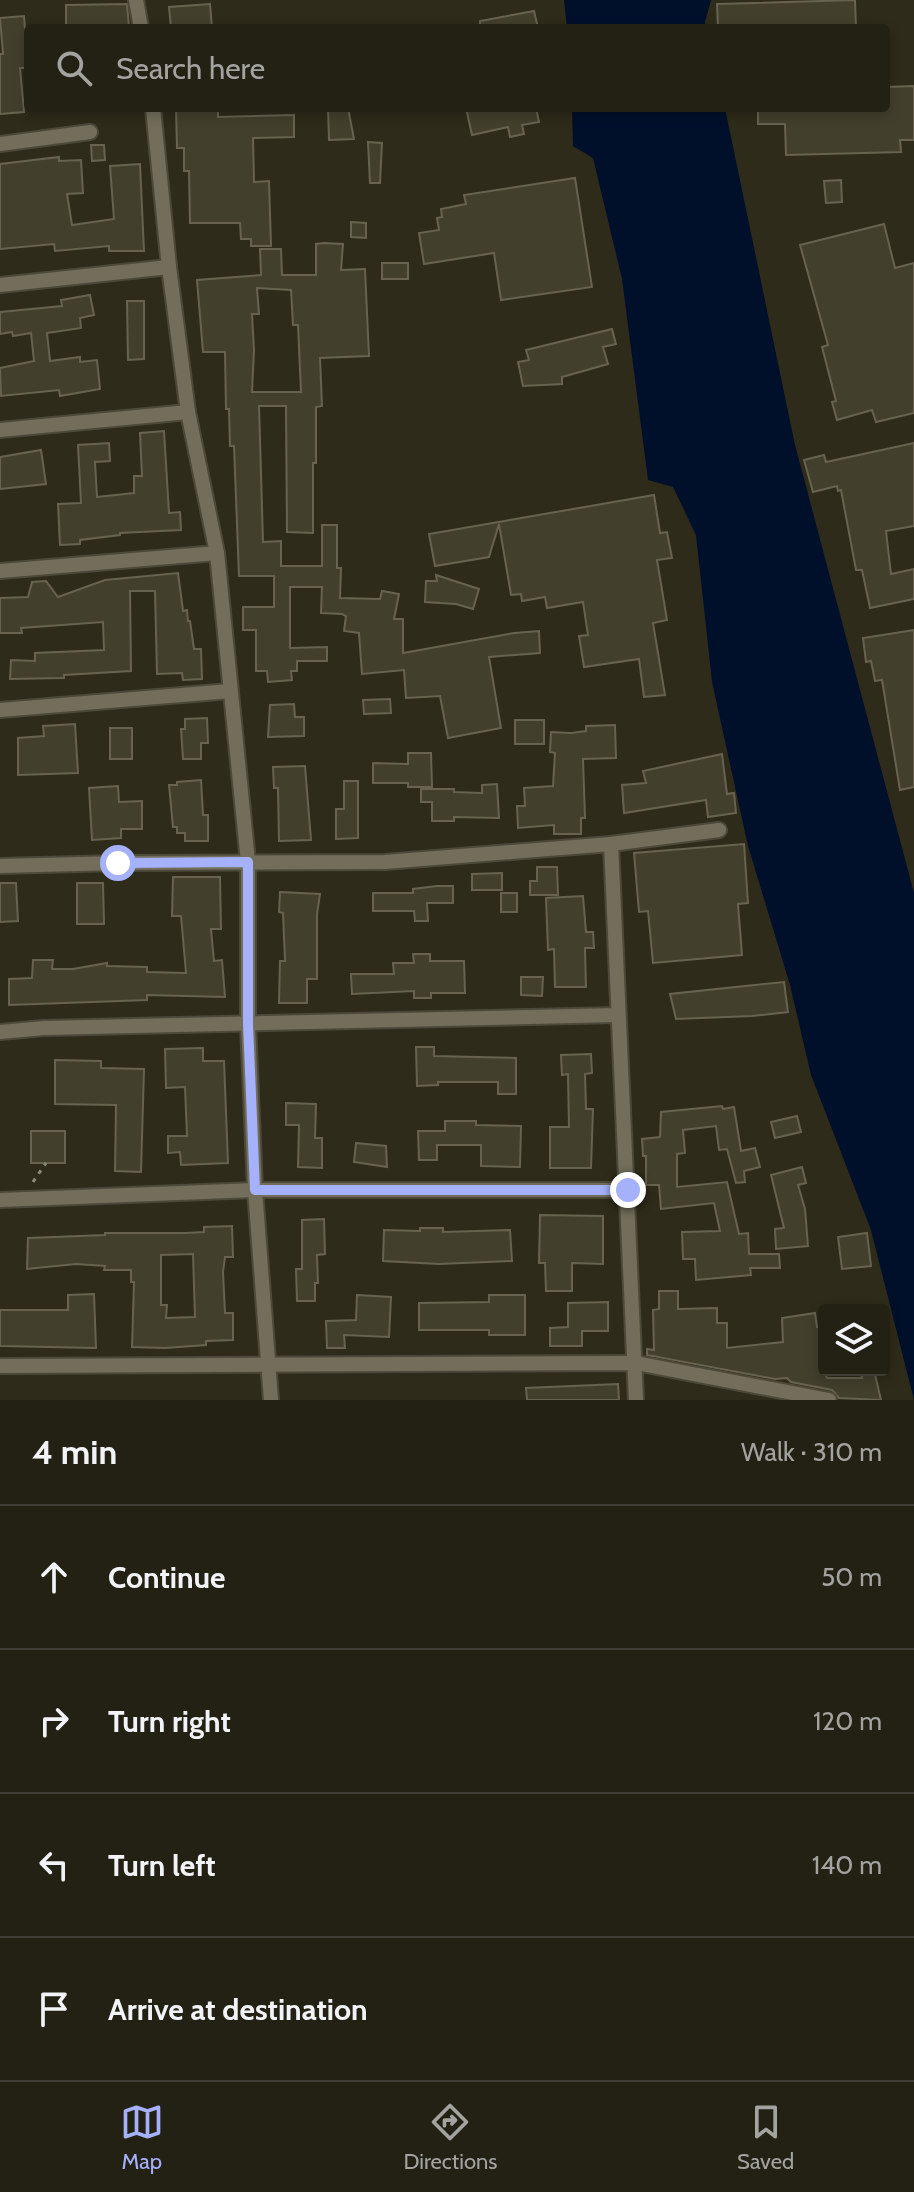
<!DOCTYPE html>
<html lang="en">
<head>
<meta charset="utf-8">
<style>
	:root { --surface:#232014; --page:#2f2d22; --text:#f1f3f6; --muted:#a3a3a0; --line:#403e34; --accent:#a6b1fc }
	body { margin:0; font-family:Cabin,sans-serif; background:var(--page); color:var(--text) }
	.controls { position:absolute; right:24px; bottom:24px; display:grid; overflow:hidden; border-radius:8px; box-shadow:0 4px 12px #0003 }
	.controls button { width:72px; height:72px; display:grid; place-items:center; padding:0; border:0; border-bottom:2px solid var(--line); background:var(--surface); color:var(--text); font:40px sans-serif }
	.stop { position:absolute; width:24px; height:24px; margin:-18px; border:6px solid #a6b1fc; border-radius:50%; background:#fff }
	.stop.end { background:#a6b1fc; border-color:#fff; box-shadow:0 2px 8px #0008 }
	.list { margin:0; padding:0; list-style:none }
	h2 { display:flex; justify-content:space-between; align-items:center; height:104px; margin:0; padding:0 32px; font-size:34px }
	h2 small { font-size:26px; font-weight:400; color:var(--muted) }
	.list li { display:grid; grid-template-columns:52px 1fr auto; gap:24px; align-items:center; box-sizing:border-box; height:144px; padding:0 32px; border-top:2px solid var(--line) }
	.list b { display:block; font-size:30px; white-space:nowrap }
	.list em { font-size:26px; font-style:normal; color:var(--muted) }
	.icon { flex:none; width:44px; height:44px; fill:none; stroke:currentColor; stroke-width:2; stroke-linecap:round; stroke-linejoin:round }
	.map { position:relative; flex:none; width:914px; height:1400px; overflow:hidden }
	.search { position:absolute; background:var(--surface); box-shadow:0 4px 12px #0003; left:24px; right:24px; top:24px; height:88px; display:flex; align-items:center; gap:20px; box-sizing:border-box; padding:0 28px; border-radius:8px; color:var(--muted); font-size:30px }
	.sheet { height:680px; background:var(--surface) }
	nav { display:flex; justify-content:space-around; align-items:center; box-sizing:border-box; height:112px; border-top:2px solid var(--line); background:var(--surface); font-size:22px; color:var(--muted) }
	nav a { display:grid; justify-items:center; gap:4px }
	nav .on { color:var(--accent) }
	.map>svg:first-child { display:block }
</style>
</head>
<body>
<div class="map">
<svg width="914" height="1400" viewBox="0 0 914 1400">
	<rect width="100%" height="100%" fill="#2f2b1a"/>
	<!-- water -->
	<g fill="#00102a">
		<polygon points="564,0 711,0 705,22 706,28 567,28"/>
		<polygon points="572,108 725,108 795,445 914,893 914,1400 871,1230 811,1075 790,985 748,846 712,682 696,535 673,487 648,480 622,279 593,158 573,146"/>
	</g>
	<!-- building -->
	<g fill="#433f2d" stroke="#676350" stroke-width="2" fill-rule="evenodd">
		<polygon points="855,0 856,28 718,28 717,4"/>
		<polygon points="127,4 129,27 66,28 66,5"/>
		<polygon points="210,4 212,28 171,28 169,7"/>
		<polygon points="534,11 538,28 480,28 480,21"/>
		<polygon points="24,16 28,68 20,68 24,112 0,114 0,54 3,54 0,18"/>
		<polygon points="914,86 914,140 900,140 901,152 786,155 785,124 758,124 758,108 886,108 886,87"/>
		<polygon points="176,108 218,108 218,117 294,115 294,137 253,138 254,182 269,181 271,246 251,246 251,239 241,239 240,223 190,223 189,171 184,171 184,148 177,148"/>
		<polygon points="328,108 348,108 354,139 329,140"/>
		<polygon points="466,108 536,108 539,122 522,125 524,134 510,137 508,127 472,135"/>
		<polygon points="368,142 382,143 380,183 370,183"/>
		<polygon points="91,145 104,145 105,160 92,161"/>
		<polygon points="59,157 59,161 81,160 83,193 67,194 72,225 114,219 110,166 140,164 144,251 109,251 109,246 55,251 54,244 0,249 0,164"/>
		<polygon points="575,178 592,287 501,300 494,253 424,264 419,233 439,230 437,218 442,217 441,209 466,204 464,195"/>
		<polygon points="841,180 842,202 826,203 824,181"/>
		<polygon points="351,222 366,223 366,238 351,237"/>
		<polygon points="884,224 895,268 914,263 914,413 876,422 872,410 837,420 832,402 836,401 822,347 828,345 800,245"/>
		<path d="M324,243l19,1 -2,26 24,-1 4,87 -49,2 2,48 -6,1v56h-3v70l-26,-1 -1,-126h-27l4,136 18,-1v25h41v-41h15v43h4l-1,30 40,1 2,-8 17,3 -5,25h9v34l111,-20 25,-2 1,22 -51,4 12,71 -53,10 -8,-42 -34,2 -2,-28 -42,4 -3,-41 -15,-2 2,-15 -4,-2 -21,-1 1,-26h-32v61l37,-1v14h-30v10h-6l1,9 -24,2 -1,-11h-11v-41h-13v-23h31v-31h-35l-5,-130h-4l-1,-37h-3l-1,-57h-22l-6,-72 64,-5 -1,-26h21l1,26h34v-31zM257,288l34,2 2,35h5l3,67h-49l2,-42 -2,-36h7z"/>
		<rect x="382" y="263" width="26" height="16"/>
		<polygon points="90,295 94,315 80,318 81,328 47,333 50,361 80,357 80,362 97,360 100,389 60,396 59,390 1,396 0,368 34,361 31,333 13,336 12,332 0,334 0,312 62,306 61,300"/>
		<polygon points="127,301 144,301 144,359 128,360"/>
		<polygon points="612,329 616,344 603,347 608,364 562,377 562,384 523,386 518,362 529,360 526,350"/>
		<polygon points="164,431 169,513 180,512 181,530 120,533 120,535 80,540 80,544 60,545 58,504 81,503 78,445 109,443 110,461 95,462 97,497 134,493 134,476 142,476 140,433"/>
		<polygon points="914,443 914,526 886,531 891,574 914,569 914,599 870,608 862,570 856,570 841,490 838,491 837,486 813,492 804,460 824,455 826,462"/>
		<polygon points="41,450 46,484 0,489 0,457"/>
		<polygon points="654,495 660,533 667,532 672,558 657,560 667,620 653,623 665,695 644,697 639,659 584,667 579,636 588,635 583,602 547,608 545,597 522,601 521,594 511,595 499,524 489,557 435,566 429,534"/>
		<polygon points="178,573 183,611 187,610 188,621 190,621 194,649 201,649 202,679 183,680 182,673 157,674 155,591 130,591 131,671 64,675 64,678 10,679 11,660 35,661 35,653 104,650 103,622 21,628 22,633 0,633 0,598 28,597 32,582 46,581 58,597 105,580"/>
		<polygon points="436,575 479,589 473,609 456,604 425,602 426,581 437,581"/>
		<polygon points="914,630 914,787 900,790 882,680 875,681 871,661 866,662 863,638"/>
		<polygon points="390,699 391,713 364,714 363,700"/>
		<polygon points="294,704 295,717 304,717 304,736 268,737 270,705"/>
		<polygon points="207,718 208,743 201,743 201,759 183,759 181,729 185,729 185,719"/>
		<rect x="515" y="720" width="29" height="24"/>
		<polygon points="75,724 78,773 18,775 18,738 44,736 43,726"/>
		<polygon points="615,725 616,758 583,759 585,818 581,818 581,834 554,834 554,825 518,828 517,806 525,806 524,788 553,786 555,753 550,752 551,732 571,733 586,731 586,726"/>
		<rect x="110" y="728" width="22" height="31"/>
		<polygon points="408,753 431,753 432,787 408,787 408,783 373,783 373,763 408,764"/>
		<polygon points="722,754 727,794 734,793 736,813 708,817 706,800 624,813 622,785 646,783 643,771"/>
		<polygon points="305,766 311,840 279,841 278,788 274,788 273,767"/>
		<polygon points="201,780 203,815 208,815 208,841 185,841 185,833 177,833 177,827 173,827 169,785 177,785 177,782"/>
		<polygon points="344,781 358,781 358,838 336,839 336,809 344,809"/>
		<polygon points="497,784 499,818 454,817 454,821 432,821 432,802 421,802 421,789 454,789 454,792 482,793 482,785"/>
		<polygon points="118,786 119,802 142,801 142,829 121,829 121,838 92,840 89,788"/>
		<polygon points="744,844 748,903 738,904 742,955 653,963 648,911 639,912 634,853"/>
		<polygon points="537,867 557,867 558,895 530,895 530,881 537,881"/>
		<polygon points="502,873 502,890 472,890 472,874"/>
		<polygon points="173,877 220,877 221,929 211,929 214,961 222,960 225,997 147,995 147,1000 9,1005 9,979 32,978 33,960 53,960 52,969 73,969 107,963 107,966 147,967 147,972 186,973 181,916 172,916"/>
		<polygon points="0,883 16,883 18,921 0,922"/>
		<polygon points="77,883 103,883 104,924 77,924"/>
		<polygon points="437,886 453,886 453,903 427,903 428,921 415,921 414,911 373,911 373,893 413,893 413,889"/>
		<polygon points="280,892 320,894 317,914 317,979 307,979 307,1003 279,1003 280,961 285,961 283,913 279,912"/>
		<rect x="501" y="893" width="16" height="19"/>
		<polygon points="583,896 586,932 593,932 594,948 585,948 586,987 555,987 554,949 548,950 546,898"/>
		<polygon points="413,954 430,954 430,961 464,961 465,993 431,993 431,998 414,998 414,991 352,994 351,974 394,974 393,963 414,963"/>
		<polygon points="521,977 543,977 542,996 521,995"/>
		<polygon points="784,982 788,1012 752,1016 676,1019 670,994"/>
		<polygon points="416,1047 434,1047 434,1056 516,1058 516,1094 498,1094 498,1082 438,1082 438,1085 417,1086"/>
		<polygon points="203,1048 203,1061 224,1061 228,1163 181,1165 180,1152 168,1153 168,1136 187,1136 185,1087 166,1088 165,1049"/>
		<polygon points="591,1054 592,1073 585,1074 586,1109 593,1109 591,1168 550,1168 550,1127 569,1127 568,1074 562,1075 561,1055"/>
		<polygon points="55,1060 101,1061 101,1068 144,1069 141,1172 115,1171 116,1105 55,1104"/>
		<polygon points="286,1103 316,1104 315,1138 322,1138 322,1168 298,1167 299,1125 286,1125"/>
		<polygon points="722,1106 723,1109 734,1107 741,1151 755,1148 760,1167 744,1171 745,1182 736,1183 727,1149 719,1150 716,1126 683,1130 685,1153 677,1154 677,1187 727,1182 739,1234 748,1233 749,1254 779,1254 780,1268 750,1268 751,1275 696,1280 695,1259 683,1259 682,1232 720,1231 714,1203 661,1209 659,1185 646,1185 646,1156 643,1156 642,1139 660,1137 661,1112"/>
		<polygon points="797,1116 801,1132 775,1138 771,1122"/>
		<polygon points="445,1121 476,1121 476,1125 521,1126 520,1167 481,1166 481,1145 437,1145 437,1160 419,1160 418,1131 445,1131"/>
		<rect x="31" y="1131" width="34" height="32"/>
		<polygon points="356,1143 386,1146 387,1167 354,1162"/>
		<polygon points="802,1167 806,1183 798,1185 805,1209 808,1246 776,1249 775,1229 784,1228 771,1175"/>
		<polygon points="540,1215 603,1216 603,1264 572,1263 572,1291 546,1291 545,1263 539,1263"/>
		<polygon points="324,1219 325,1254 317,1255 318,1283 315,1283 315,1301 297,1301 296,1269 302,1269 302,1220"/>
		<path d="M232,1226l1,31h-8l-2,15 2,41h8v27l-27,1v4l-41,3 -33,-1 2,-65h-3v-12h-27l1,-4 -29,-2 -49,5 1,-31 77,-3v-2h80l19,-1v-5zM193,1254l2,63 -29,1 1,-13h-6v-50z"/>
		<polygon points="420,1228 443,1228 443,1232 510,1230 512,1261 439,1264 383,1261 384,1230 420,1231"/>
		<polygon points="867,1233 871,1266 842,1269 838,1237"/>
		<polygon points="659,1291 678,1291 678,1309 717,1308 717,1323 727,1323 727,1348 783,1342 782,1318 815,1313 817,1327 821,1327 824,1370 827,1378 862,1378 860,1370 874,1370 881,1400 839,1398 832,1390 791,1382 787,1378 775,1379 647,1355 647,1349 654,1350 653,1310 659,1309"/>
		<polygon points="94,1294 96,1348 0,1346 0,1310 68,1310 68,1295"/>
		<polygon points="357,1295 391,1297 389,1337 344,1335 345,1348 327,1348 326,1321 356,1320"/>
		<polygon points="489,1295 525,1295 525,1335 489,1335 489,1330 419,1330 419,1303 489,1302"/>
		<polygon points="608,1302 608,1331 582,1331 582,1346 550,1346 550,1328 568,1327 568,1303"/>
		<polygon points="618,1384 619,1400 527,1400 526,1388"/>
	</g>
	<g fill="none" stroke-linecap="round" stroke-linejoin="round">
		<!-- street casing -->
		<g stroke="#4c493a" stroke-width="18">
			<g id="street">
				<polyline points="136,0 141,28"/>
				<polyline points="153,108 169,267 188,412 217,553 248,862 248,1024 255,1190 271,1400"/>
				<polyline points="0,144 90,132"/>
				<polyline points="0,285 169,267"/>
				<polyline points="0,430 188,412"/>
				<polyline points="0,571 217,553"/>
				<polyline points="0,710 230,691"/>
				<polyline points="611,844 636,1400"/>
				<polyline points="0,866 118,863 385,862 611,844 719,830"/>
				<polyline points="0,1032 44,1028 618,1015"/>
				<polyline points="0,1200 255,1190 628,1190"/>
				<polyline points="0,1366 636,1363 829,1400"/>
			</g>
		</g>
		<!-- path -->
		<polyline stroke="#8e8b7d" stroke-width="3" stroke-dasharray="4 6" stroke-linecap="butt" points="33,1182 46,1163"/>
		<!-- street -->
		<use href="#street" stroke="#726e5b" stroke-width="14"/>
	</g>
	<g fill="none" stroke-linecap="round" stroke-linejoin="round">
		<!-- route -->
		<polyline stroke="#a6b1fc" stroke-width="10" points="118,863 248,862 248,1024 255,1190 628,1190"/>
	</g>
</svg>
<div class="controls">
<button><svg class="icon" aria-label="layers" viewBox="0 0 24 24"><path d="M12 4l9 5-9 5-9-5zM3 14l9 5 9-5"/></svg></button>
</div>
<div class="stop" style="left:118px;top:863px"></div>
<div class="stop end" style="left:628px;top:1190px"></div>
<div class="search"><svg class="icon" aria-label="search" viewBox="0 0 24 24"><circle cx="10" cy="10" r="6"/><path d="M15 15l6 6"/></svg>Search here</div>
</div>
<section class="sheet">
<h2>4 min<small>Walk · 310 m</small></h2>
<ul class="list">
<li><svg class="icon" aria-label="ahead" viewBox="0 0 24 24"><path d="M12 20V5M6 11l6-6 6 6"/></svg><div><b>Continue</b></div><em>50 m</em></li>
<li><svg class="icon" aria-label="right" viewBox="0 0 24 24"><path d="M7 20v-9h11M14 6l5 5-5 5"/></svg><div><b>Turn right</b></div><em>120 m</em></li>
<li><svg class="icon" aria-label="left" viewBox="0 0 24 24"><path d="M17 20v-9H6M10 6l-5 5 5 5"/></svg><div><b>Turn left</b></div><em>140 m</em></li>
<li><svg class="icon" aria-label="arrive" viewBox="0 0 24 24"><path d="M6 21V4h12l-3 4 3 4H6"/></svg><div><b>Arrive at destination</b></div></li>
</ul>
</section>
<nav>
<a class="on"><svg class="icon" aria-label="map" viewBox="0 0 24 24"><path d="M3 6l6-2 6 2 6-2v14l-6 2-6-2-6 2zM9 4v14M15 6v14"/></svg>Map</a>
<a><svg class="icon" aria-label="directions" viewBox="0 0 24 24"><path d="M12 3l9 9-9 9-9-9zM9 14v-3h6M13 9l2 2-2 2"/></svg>Directions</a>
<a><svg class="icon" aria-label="saved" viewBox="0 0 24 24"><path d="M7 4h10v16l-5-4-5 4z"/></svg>Saved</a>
</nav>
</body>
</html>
